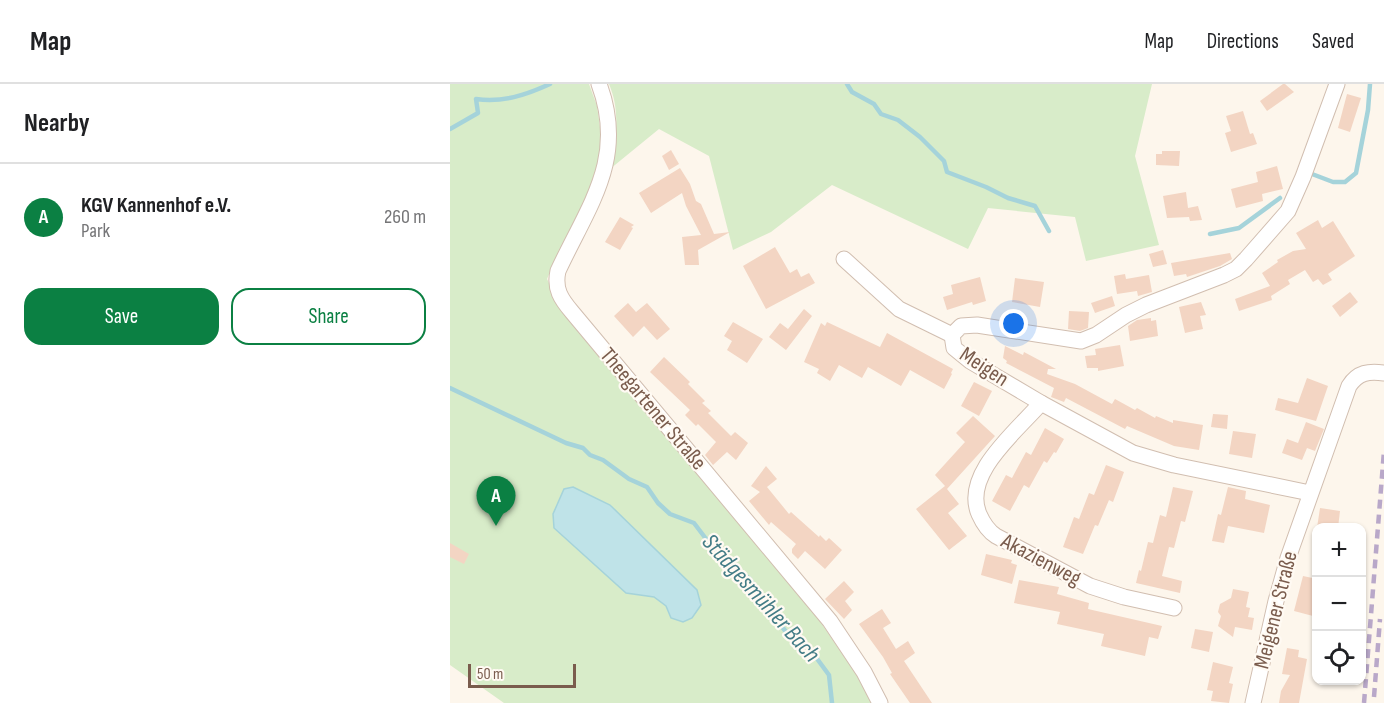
<!DOCTYPE html>
<html lang="en">
<head>
<meta charset="utf-8">
<style>
	:root { --surface:#fff; --page:#f6f6f6; --text:#202124; --muted:#757577; --line:#e0e0e0; --accent:#0b8043 }
	body { margin:0; font-family:"Sofia Sans Condensed",sans-serif; background:var(--page); color:var(--text) }
	.controls { position:absolute; right:18px; bottom:18px; display:grid; overflow:hidden; border-radius:12px; box-shadow:0 2px 4px #0004 }
	.controls button { width:54px; height:54px; display:grid; place-items:center; padding:0; border:0; border-bottom:2px solid var(--line); background:var(--surface); color:var(--text); font:30px sans-serif }
	.scale { position:absolute; left:18px; bottom:15px; width:108px; box-sizing:border-box; padding-left:6px; border:3px solid #7a5c4d; border-top:0; font-size:16px; line-height:21px; white-space:nowrap; color:#7a5c4d; -webkit-text-stroke:4px #fffaf3; paint-order:stroke }
	.you { position:absolute; left:564px; top:240px; width:21px; height:21px; margin:-15px; border:4px solid #fff; border-radius:50%; background:#1a73e8; box-shadow:0 0 0 9px #1a73e833 }
	.badge { display:grid; place-items:center; width:39px; height:39px; border-radius:50%; background:var(--accent); color:#fff; font-size:20px; font-weight:700 }
	.pin { position:absolute; translate:-50% -50px; filter:drop-shadow(0 2px 3px #0008) }
	.pin::after { content:''; position:absolute; top:32px; width:21px; height:18px; background:inherit; clip-path:polygon(0 0,100% 0,50% 100%) }
	.list { margin:0; padding:0; list-style:none }
	h2 { display:flex; justify-content:space-between; align-items:center; height:78px; margin:0; padding:0 24px; font-size:26px }
	h2 small { font-size:20px; font-weight:400; color:var(--muted) }
	.list li { display:grid; grid-template-columns:39px 1fr auto; gap:18px; align-items:center; box-sizing:border-box; height:108px; padding:0 24px; border-top:2px solid var(--line) }
	.list b { display:block; font-size:22px; white-space:nowrap }
	.list p { margin:0; font-size:20px; white-space:nowrap; color:var(--muted) }
	.list em { font-size:20px; font-style:normal; color:var(--muted) }
	.actions { display:flex; gap:12px; padding:18px 24px }
	.actions a { flex:1; padding:14px 0; border:2px solid var(--accent); border-radius:18px; text-align:center; font-size:21px; color:var(--accent) }
	.actions .main { background:var(--accent); color:#fff }
	.icon { flex:none; width:33px; height:33px; fill:none; stroke:currentColor; stroke-width:2; stroke-linecap:round; stroke-linejoin:round }
	.map { position:relative; flex:none; width:934px; height:619px; overflow:hidden }
	header { display:flex; align-items:center; gap:36px; box-sizing:border-box; height:84px; padding:0 30px; background:var(--surface); border-bottom:2px solid var(--line) }
	header strong { font-size:28px }
	nav { display:flex; gap:33px; margin-inline-start:auto; font-size:21px }
	main { display:flex }
	aside { flex:1; background:var(--surface) }
	.map>svg:first-child { display:block }
</style>
</head>
<body>
<header>
<strong>Map</strong>
<nav><a>Map</a><a>Directions</a><a>Saved</a></nav>
</header>
<main>
<aside>
<h2>Nearby<small></small></h2>
<ul class="list">
<li><span class="badge">A</span><div><b>KGV Kannenhof e.V.</b><p>Park</p></div><em>260 m</em></li>
</ul>
<div class="actions"><a class="main">Save</a><a>Share</a></div>
</aside>
<div class="map">
<svg width="934" height="619" viewBox="0 0 934 619">
	<rect width="100%" height="100%" fill="#fdf6ec"/>
	<!-- green -->
	<g fill="#d8ecc9">
		<polygon points="0,0 139,0 147,22 152,57 145,101 109,166 97,195 105,211 148,271 361,524 406,590 422,619 54,619 0,581"/>
		<path d="M159,0h543l-17,72 24,89 -73,16 -11,-44 -87,-9 -20,41 -136,-64 -61,47 -38,18 -24,-94 -50,-27 -49,40c6,-29 11,-57 -1,-85z"/>
	</g>
	<!-- water -->
	<polygon fill="#bfe3e8" stroke="#a5d3da" stroke-width="1.5" points="123,403 160,421 247,506 251,521 242,534 233,538 221,534 216,522 204,513 176,509 104,444 103,430 114,405"/>
	<g fill="none" stroke-linecap="round" stroke-linejoin="round">
		<!-- stream -->
		<g stroke="#a5d3da" stroke-width="4.5">
			<polyline points="397,0 402,8 424,20 431,30 448,36 470,53 494,77 497,88 536,103 558,114 585,122 599,147"/>
			<path d="M0,45l28,-16 -2,-14c26,4 50,-4 74,-15"/>
			<polyline points="862,90 883,98 895,98 906,89 918,26 920,0"/>
			<polyline points="760,150 789,144 830,114"/>
			<polyline points="0,304 116,359 133,364 140,371 153,376 179,395 197,403 208,419 220,430 244,439 269,472 300,495 316,523 337,549 354,557 379,591 382,619"/>
		</g>
	</g>
	<!-- building -->
	<g fill="#f3d5c3">
		<polygon points="833,0 835,0 844,8 817,27 810,17"/>
		<polygon points="897,10 911,14 900,48 888,44"/>
		<polygon points="793,27 800,50 803,49 807,60 781,68 775,49 781,47 776,32"/>
		<polygon points="221,66 229,80 219,86 212,72"/>
		<polygon points="712,67 730,67 729,82 706,81 706,70 712,70"/>
		<polygon points="827,82 833,105 812,110 813,117 786,124 781,105 808,98 806,88"/>
		<polygon points="230,84 240,100 246,117 251,120 264,150 280,148 248,166 249,181 235,181 232,153 251,151 236,122 232,109 201,129 189,109"/>
		<polygon points="736,108 738,124 748,122 752,136 740,137 739,133 717,134 713,112"/>
		<polygon points="170,133 184,141 181,143 183,144 170,166 155,158"/>
		<polygon points="868,136 872,144 883,137 905,172 878,190 882,196 873,201 868,195 863,198 855,186 838,196 840,200 821,212 822,216 789,227 785,215 820,202 812,189 828,178 827,176 843,167 856,165 846,149"/>
		<polygon points="325,163 340,189 347,185 351,193 359,189 365,199 316,225 293,182"/>
		<polygon points="713,166 717,180 703,183 699,170"/>
		<polygon points="780,169 782,175 770,182 737,193 736,190 724,192 721,179"/>
		<polygon points="675,190 676,195 699,191 702,208 688,212 687,207 667,210 664,192"/>
		<polygon points="530,193 536,217 523,221 522,218 497,226 493,213 503,210 501,201"/>
		<polygon points="565,194 594,198 590,223 562,218"/>
		<polygon points="900,208 908,218 890,233 882,222"/>
		<polygon points="662,212 665,222 645,229 641,219"/>
		<polygon points="751,218 756,231 750,232 753,245 735,249 729,223"/>
		<polygon points="178,219 186,228 197,219 220,245 207,256 194,242 183,253 164,232"/>
		<polygon points="354,225 362,232 336,266 319,253 330,239 338,245"/>
		<polygon points="619,227 639,228 638,244 630,247 618,245"/>
		<polygon points="701,234 701,237 706,236 708,252 680,257 678,242 687,236"/>
		<polygon points="283,238 313,255 297,279 277,266 282,257 274,252"/>
		<polygon points="377,238 430,263 437,249 503,285 501,289 502,290 494,305 460,286 451,302 418,283 412,294 389,281 380,297 367,289 369,285 354,278 371,239 375,242"/>
		<polygon points="670,261 674,282 648,287 648,284 637,284 635,272 646,271 645,265"/>
		<polygon points="555,262 573,271 574,268 606,285 598,285 597,290 625,300 662,320 665,315 685,326 687,324 705,334 706,332 723,339 723,336 753,341 749,366 724,362 677,342 675,345 616,314 614,318 601,313 604,304 556,279 557,277 553,274"/>
		<polygon points="214,273 240,298 238,300 255,317 252,319 261,327 258,329 281,352 285,348 298,359 286,376 277,368 263,381 255,371 266,358 248,340 246,342 235,331 240,326 200,288"/>
		<polygon points="857,294 878,302 866,337 825,326 828,314 848,319"/>
		<polygon points="524,298 542,307 529,332 511,322"/>
		<polygon points="763,330 778,331 777,345 761,343"/>
		<polygon points="523,332 545,352 497,405 509,420 498,429 517,452 499,466 466,425 495,402 485,391 515,358 506,349"/>
		<polygon points="856,338 874,345 865,367 857,364 852,376 832,369 837,355 848,359"/>
		<polygon points="595,344 614,355 606,369 604,368 597,379 594,377 579,404 574,401 560,427 542,417 556,391 562,394 576,368 581,371"/>
		<polygon points="783,347 806,350 802,374 779,370"/>
		<polygon points="656,381 674,388 663,418 659,416 648,442 645,441 633,470 613,463 624,433 629,435 639,409 644,411"/>
		<polygon points="316,382 327,395 317,403 339,430 341,428 369,453 370,451 376,457 379,454 392,466 375,485 355,467 348,475 342,469 342,465 346,460 321,438 319,441 299,417 310,408 301,402"/>
		<polygon points="723,403 743,407 735,438 731,437 724,464 719,463 712,492 732,497 730,509 686,499 689,486 691,487 698,458 703,459 710,431 716,433"/>
		<polygon points="778,403 796,407 795,415 820,421 814,449 778,442 774,459 762,457 768,430 771,431"/>
		<polygon points="870,424 890,427 888,444 867,444"/>
		<polygon points="0,459 19,470 14,480 0,473"/>
		<polygon points="536,470 562,476 561,479 567,481 562,500 531,491"/>
		<polygon points="853,492 867,495 867,519 863,532 844,527"/>
		<polygon points="569,496 609,503 607,510 639,519 638,525 712,542 708,555 699,553 695,572 651,562 654,550 607,540 610,528 564,519"/>
		<polygon points="394,497 404,508 395,517 402,526 394,535 375,515"/>
		<polygon points="783,505 799,508 796,523 800,524 798,533 804,534 802,546 785,543 783,553 768,542 771,532 768,528 770,520 781,514"/>
		<polygon points="432,525 441,539 433,544 446,565 458,557 465,569 454,577 482,619 460,619 440,590 442,589 433,573 409,540"/>
		<polygon points="745,545 763,548 759,568 741,564"/>
		<polygon points="837,564 849,566 848,573 857,575 849,619 829,619 831,607 840,591 832,590"/>
		<polygon points="763,578 783,583 779,599 783,600 779,619 761,617 763,607 757,606"/>
	</g>
	<g fill="none" stroke-linecap="round" stroke-linejoin="round">
		<!-- minor casing -->
		<g stroke="#d1beb0" stroke-width="17">
			<g id="minor">
				<path d="M149,0c28,75 -11,122 -41,187 -4,18 3,28 14,41l258,309 34,51 16,31"/>
				<polyline points="394,175 449,225 502,251"/>
				<path d="M591,319c-24,28 -79,71 -62,111 4,9 9,17 17,22l94,50 34,11 50,11"/>
				<polyline points="860,409 724,381 683,369 591,319 520,277 504,264 502,251 511,242 527,241 631,257 646,251 676,231 696,221 774,191 786,185 796,175 838,127 853,93 887,0"/>
				<path d="M803,619l23,-102 12,-43 61,-172c9,-14 20,-15 35,-13"/>
			</g>
		</g>
		<!-- minor -->
		<use href="#minor" stroke="#fff" stroke-width="15"/>
		<!-- rail -->
		<g stroke="#b9a8c9" stroke-width="4.5" stroke-dasharray="9 6" stroke-linecap="butt">
			<polyline points="924,613 930,535"/>
			<polyline points="914,619 934,367"/>
		</g>
	</g>
	<g text-anchor="middle" dominant-baseline="central" stroke-width="4.5" stroke-linejoin="round" paint-order="stroke">
		<!-- street labels -->
		<g font-size="22" fill="#7a5c4d" stroke="#fffaf3">
			<text transform="translate(534 283) rotate(33)">Meigen</text>
			<text transform="translate(203 325) rotate(50)">Theegartener Straße</text>
			<text transform="translate(591 476) rotate(28)">Akazienweg</text>
			<text transform="translate(826 526) rotate(-76)">Meigener Straße</text>
		</g>
		<!-- water labels -->
		<g font-size="24" font-style="italic" fill="#437c86" stroke="#fffaf3">
			<text transform="translate(311 514) rotate(48)">Städgesmühler Bach</text>
		</g>
	</g>
</svg>
<div class="controls">
<button>+</button>
<button>−</button>
<button><svg class="icon" aria-label="locate" viewBox="0 0 24 24"><circle cx="12" cy="12" r="6"/><path d="M12 2v4M12 18v4M2 12h4M18 12h4"/></svg></button>
</div>
<div class="scale">50 m</div>
<div class="you"></div>
<div class="pin badge" style="left:46px;top:442px">A</div>
</div>
</main>
</body>
</html>
